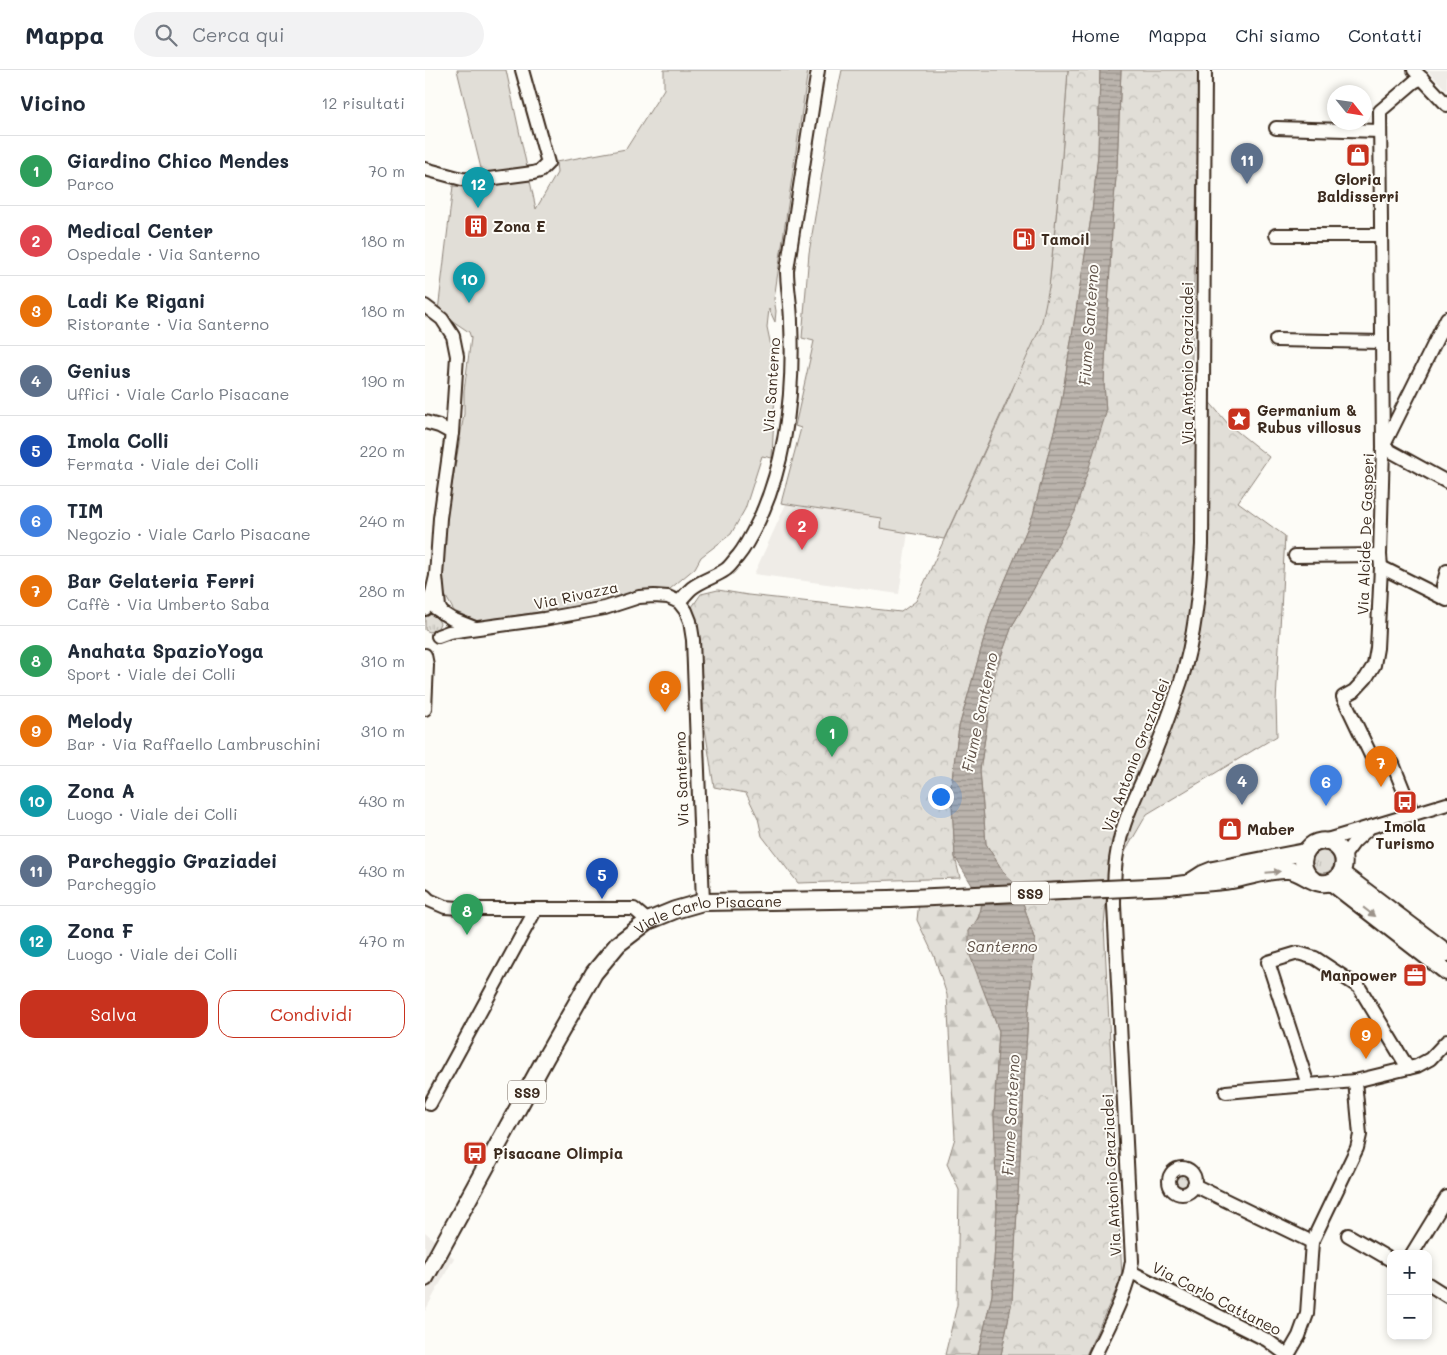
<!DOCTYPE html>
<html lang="it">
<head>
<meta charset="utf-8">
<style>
	:root { --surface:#fff; --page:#f2f2f3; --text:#1f2937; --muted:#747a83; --line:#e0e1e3; --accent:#c8321e }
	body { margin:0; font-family:Mali,sans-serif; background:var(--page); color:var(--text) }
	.controls { position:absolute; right:15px; bottom:15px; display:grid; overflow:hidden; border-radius:10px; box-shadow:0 2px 8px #0003 }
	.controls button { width:45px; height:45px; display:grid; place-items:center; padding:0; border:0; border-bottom:1px solid var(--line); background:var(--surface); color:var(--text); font:25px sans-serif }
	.compass { position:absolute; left:902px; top:15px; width:45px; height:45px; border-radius:50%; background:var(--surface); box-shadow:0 2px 8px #0003; rotate:120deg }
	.you { position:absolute; left:515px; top:726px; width:18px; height:18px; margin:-12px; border:4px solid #fff; border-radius:50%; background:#1a73e8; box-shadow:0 0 0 8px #1a73e833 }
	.badge { display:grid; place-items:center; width:32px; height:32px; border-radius:50%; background:var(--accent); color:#fff; font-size:16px; font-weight:700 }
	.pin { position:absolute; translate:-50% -41px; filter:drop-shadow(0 1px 2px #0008) }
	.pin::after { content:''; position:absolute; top:26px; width:18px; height:15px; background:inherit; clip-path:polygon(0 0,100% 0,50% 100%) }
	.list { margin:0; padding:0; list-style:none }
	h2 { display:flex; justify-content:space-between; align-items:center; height:65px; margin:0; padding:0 20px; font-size:21px }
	h2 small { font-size:16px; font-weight:400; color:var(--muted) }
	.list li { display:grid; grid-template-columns:32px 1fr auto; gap:15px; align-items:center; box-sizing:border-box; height:70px; padding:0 20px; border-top:1px solid var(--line) }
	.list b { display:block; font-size:19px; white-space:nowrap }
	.list p { margin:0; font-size:16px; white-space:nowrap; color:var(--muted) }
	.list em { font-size:16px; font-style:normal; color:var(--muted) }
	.actions { display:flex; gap:10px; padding:15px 20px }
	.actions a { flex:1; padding:11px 0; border:1px solid var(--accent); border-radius:15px; text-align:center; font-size:18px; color:var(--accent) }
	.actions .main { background:var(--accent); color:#fff }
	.icon { flex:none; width:28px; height:28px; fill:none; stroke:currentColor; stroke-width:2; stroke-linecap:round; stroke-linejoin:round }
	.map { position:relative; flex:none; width:1022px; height:1285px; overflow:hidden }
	header { display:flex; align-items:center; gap:30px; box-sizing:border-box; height:70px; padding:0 25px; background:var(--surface); border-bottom:1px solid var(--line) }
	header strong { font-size:24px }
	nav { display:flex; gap:28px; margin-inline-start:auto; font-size:18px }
	.search { width:350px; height:45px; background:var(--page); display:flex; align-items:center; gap:12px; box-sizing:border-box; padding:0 18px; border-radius:28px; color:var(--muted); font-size:19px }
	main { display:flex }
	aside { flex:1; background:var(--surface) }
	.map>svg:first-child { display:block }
</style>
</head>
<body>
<header>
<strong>Mappa</strong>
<div class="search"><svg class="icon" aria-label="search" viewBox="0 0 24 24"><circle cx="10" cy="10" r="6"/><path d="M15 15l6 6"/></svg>Cerca qui</div>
<nav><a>Home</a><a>Mappa</a><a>Chi siamo</a><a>Contatti</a></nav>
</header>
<main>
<aside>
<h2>Vicino<small>12 risultati</small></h2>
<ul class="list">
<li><span class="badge" style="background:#2e9e5b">1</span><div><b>Giardino Chico Mendes</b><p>Parco</p></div><em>70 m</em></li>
<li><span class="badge" style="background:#e0444e">2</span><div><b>Medical Center</b><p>Ospedale · Via Santerno</p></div><em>180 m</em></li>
<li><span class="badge" style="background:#e8710a">3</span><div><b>Ladi Ke Rigani</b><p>Ristorante · Via Santerno</p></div><em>180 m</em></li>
<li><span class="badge" style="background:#5c6f8a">4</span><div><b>Genius</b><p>Uffici · Viale Carlo Pisacane</p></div><em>190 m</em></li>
<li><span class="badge" style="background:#1a4fb4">5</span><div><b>Imola Colli</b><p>Fermata · Viale dei Colli</p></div><em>220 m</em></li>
<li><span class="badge" style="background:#3f7fe0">6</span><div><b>TIM</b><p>Negozio · Viale Carlo Pisacane</p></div><em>240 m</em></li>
<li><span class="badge" style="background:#e8710a">7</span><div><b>Bar Gelateria Ferri</b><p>Caffè · Via Umberto Saba</p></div><em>280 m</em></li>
<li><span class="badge" style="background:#2e9e5b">8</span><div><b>Anahata SpazioYoga</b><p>Sport · Viale dei Colli</p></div><em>310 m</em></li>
<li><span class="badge" style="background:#e8710a">9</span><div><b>Melody</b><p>Bar · Via Raffaello Lambruschini</p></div><em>310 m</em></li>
<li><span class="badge" style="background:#0f9aa8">10</span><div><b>Zona A</b><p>Luogo · Viale dei Colli</p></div><em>430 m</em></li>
<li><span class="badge" style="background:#5c6f8a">11</span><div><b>Parcheggio Graziadei</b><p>Parcheggio</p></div><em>430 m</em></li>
<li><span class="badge" style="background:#0f9aa8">12</span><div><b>Zona F</b><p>Luogo · Viale dei Colli</p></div><em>470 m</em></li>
</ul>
<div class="actions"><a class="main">Salva</a><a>Condividi</a></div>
</aside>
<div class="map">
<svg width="1022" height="1285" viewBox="0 0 1022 1285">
	<defs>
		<pattern id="grass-tufts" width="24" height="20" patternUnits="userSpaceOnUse" patternTransform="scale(1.25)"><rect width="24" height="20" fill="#e1ded7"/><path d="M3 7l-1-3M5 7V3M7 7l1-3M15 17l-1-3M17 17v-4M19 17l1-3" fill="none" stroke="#c2bfb8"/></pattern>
		<pattern id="forest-firs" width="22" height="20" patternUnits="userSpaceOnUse" patternTransform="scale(1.25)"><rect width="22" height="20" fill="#e1ded7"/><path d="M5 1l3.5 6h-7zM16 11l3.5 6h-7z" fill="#c2bfb8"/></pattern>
		<pattern id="park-crowns" width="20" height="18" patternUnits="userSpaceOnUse" patternTransform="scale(1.25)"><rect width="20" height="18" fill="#e1ded7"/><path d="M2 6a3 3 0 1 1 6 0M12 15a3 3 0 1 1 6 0" fill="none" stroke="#c2bfb8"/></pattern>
		<pattern id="water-rules" width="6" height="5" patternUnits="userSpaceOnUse" patternTransform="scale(1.25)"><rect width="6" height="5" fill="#bbb4ad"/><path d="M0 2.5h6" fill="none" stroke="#99938c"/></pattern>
	</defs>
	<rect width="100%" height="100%" fill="#fdfcf7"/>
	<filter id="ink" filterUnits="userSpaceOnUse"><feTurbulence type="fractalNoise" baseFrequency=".02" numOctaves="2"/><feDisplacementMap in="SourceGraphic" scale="10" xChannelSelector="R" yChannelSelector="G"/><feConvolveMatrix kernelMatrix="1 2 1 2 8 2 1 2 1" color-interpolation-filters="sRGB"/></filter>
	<g filter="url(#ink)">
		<!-- built -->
		<g fill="#efece7">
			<polygon points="1002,0 1022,0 1022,21"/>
			<polygon points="361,434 457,448 456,458 483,462 474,524 329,504"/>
			<polygon points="0,1162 29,1188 0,1241"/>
		</g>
		<!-- grass -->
		<g fill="url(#grass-tufts)" stroke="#8e847a">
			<polygon points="5,544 10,545 15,553 13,558 5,562 0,560 0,546"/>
			<circle cx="898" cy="792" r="11"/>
			<circle cx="759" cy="1111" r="8"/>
		</g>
		<!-- forest -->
		<path fill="url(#forest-firs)" stroke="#8e847a" d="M556,830c2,12 -5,22 -12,31l16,63 14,37 -5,84 3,95 -5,85 -14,60h-33l12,-50 2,-115 -12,-26 8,-26 -8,-143 -13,-39 -17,-36 2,-18z"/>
		<!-- park -->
		<g fill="url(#park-crowns)" stroke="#8e847a">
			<polygon points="643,0 675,0 673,84 667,142 636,333 608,445 566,544 534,657 526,716 530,787 535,808 373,813 337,766 333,748 321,723 289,717 278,646 277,607 271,558 265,540 276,524 293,520 323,525 476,542 491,531 585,326 624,217 637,86"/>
			<polygon points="696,0 775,0 766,320 776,322 804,355 844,387 813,432 860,466 851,632 852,666 722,744 683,811 679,855 697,1207 661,1285 576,1285 587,1231 603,943 610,871 593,817 579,803 561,774 555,700 570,603 587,556 606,524 681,343 679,313 688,140 692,97"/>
		</g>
		<!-- pitch -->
		<g fill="#e1ded7" stroke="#8e847a">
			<polygon points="32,0 81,0 111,139 132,103 131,92 201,79 239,19 239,0 383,0 349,229 351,241 350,252 344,239 342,257 351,300 347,388 337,386 320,439 306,464 276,487 270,498 245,519 178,533 52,551 29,541 20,525 17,511 17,490 22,444 39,344 39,321 46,268 44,262 13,241 28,116 61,119"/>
			<polygon points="417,0 643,0 637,86 624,217 616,256 519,469 455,458 456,448 356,433 376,358 370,356 389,271 377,268 384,183 403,67"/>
		</g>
		<!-- water -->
		<polygon fill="url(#water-rules)" stroke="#887d74" points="675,0 696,0 692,97 688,140 679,313 681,343 650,442 606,524 587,556 570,603 555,700 561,774 579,803 593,817 610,871 603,943 587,1231 576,1285 553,1285 567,1225 572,1140 569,1045 574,961 544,883 544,861 553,849 557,835 556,830 530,787 526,716 534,657 566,544 608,445 636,333 667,142 673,84"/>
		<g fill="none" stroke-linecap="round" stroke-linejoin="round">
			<!-- minor casing -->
			<g stroke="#3b2a1e" stroke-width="16">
				<g id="minor">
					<polyline points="989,0 1022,35"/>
					<polyline points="851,58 955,61"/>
					<polyline points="0,99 37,109 56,110 108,103 115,101 123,93 97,0"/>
					<polyline points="851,165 956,165"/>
					<polyline points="0,236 17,249 28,266 32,286 27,363 15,448 11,506"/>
					<polyline points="1022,248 958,377 1022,412"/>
					<polyline points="851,270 957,272"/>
					<polyline points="0,352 14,356 27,363"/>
					<polyline points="870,486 955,485"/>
					<polyline points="956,497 1022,530"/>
					<polyline points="1022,501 1018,515 1022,526"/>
					<path d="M254,532c4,-4 8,-10 13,-14 10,-8 23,-11 33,-18 5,-3 9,-10 13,-14 9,-11 15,-24 21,-36 28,-61 35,-131 32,-197 0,-18 -4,-35 -4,-53l31,-200"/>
					<polyline points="10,538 27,549 50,558"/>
					<polyline points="0,539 7,523 11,506 14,537 17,543"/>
					<polyline points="13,566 24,562 119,549 180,538 214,527 229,526 243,527 254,532 261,541 265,551 268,570 278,832"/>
					<polyline points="0,585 2,595 0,639"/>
					<polyline points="988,744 968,694 962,690 950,694 918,627 929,621 941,608 949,595 952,578 956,497 955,485 958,377 955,41 989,12 997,8"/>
					<polyline points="895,772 1022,734"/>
					<polyline points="918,787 929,772 943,759"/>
					<polyline points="0,826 4,830 20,837 48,839 209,839 223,851"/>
					<polyline points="883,1015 843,892 873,883 890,888 934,917 983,998"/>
					<polyline points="801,1022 930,1011 992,996 1005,989 1022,971"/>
					<polyline points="5,1034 111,839"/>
					<circle cx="757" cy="1111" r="13"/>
					<polyline points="769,1115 887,1172"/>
					<polyline points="923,1165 966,1190"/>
					<polyline points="987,1184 1022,1127"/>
					<polyline points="706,1202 842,1270 862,1285"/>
					<polyline points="1003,1214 1022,1226"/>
					<path d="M670,1285c14,-30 32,-61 37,-94l-18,-356c0,-21 0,-41 5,-61 5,-26 18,-50 28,-74 13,-29 24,-59 34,-89 14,-44 18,-90 21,-136l3,-475"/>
					<polyline points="863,1285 874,1266 882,1244 887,1172 932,1078 935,1065 930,1011"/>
				</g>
			</g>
			<!-- major casing -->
			<g stroke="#3b2a1e" stroke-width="20">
				<g id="major">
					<polyline points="916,803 1022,883"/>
					<polyline points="767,811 778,804 788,800 880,782"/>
					<polyline points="906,812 1022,902"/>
					<path d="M745,816c21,-4 41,-2 61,-6 19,-3 38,-11 57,-10 15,1 27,18 43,12 14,-6 17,-25 6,-35 -21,-19 -49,13 -24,33"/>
					<path id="s1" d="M0,1208l121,-221 48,-84 24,-29 30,-23 27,-11 28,-8 187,-3"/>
				</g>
			</g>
			<!-- minor -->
			<use href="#minor" stroke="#fdfcf7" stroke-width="12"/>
			<!-- major -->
			<use href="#major" stroke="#fdfcf7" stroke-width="16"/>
			<!-- major-bridge casing -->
			<g stroke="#3b2a1e" stroke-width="20" stroke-linecap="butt">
				<polyline id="major-bridge" points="465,829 745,816"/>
			</g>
			<!-- major-bridge -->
			<use href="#major-bridge" stroke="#fdfcf7" stroke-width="16"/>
		</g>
		<!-- one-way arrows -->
		<defs><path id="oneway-solid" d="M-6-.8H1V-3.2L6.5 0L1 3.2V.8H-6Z" transform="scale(1.25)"/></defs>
		<g fill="#9c938a">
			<use href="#oneway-solid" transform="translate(848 802) rotate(-5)"/>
			<use href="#oneway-solid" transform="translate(944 842) rotate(38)"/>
		</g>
	</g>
	<!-- icons -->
	<defs>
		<g id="shop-square" transform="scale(1.25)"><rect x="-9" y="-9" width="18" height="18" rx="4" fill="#c8321e" stroke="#fdfcf7"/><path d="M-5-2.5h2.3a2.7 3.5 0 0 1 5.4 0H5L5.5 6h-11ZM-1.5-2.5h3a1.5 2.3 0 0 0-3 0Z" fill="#fff"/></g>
		<g id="building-square" transform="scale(1.25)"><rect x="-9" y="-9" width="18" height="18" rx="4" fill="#c8321e" stroke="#fdfcf7"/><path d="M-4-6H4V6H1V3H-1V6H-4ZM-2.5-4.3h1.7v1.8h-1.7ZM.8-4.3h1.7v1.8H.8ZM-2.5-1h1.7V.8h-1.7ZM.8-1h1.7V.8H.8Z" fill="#fff"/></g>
		<g id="fuel-square" transform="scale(1.25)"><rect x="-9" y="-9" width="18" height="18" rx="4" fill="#c8321e" stroke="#fdfcf7"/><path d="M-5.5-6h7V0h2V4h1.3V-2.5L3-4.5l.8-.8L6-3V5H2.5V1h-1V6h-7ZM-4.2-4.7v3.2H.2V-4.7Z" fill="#fff"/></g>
		<g id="sight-square" transform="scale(1.25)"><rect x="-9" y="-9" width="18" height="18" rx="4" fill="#c8321e" stroke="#fdfcf7"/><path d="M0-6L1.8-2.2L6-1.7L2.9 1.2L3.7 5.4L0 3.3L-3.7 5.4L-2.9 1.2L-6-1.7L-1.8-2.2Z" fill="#fff"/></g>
		<g id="bus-square" transform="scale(1.25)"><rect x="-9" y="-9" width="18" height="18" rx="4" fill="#c8321e" stroke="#fdfcf7"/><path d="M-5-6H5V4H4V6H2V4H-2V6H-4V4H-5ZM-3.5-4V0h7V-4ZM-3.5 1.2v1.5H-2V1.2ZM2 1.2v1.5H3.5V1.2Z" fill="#fff"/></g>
		<g id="office-square" transform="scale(1.25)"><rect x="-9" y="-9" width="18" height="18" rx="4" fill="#c8321e" stroke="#fdfcf7"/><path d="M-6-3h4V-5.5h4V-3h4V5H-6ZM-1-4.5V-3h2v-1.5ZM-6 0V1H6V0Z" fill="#fff"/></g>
	</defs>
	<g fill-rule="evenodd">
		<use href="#shop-square" x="933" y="85"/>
		<use href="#building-square" x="51" y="156"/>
		<use href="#fuel-square" x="599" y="169"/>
		<use href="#sight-square" x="814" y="349"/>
		<use href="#bus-square" x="980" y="732"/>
		<use href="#shop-square" x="805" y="759"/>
		<use href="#office-square" x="990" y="905"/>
		<use href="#bus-square" x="50" y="1083"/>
	</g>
	<g text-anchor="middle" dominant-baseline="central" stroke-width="4" stroke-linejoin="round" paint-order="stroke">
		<!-- shield labels -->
		<g fill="#fdfcf7" stroke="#75695f" stroke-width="1">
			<rect x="586" y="811.5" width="38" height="23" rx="4"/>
			<rect x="83" y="1010.5" width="38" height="23" rx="4"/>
		</g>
		<g font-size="14" font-weight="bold" fill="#3b2a1e">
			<text x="605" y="823">SS9</text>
			<text x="102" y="1022">SS9</text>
		</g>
		<!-- poi labels -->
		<g font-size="15" font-weight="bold" fill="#3b2a1e" stroke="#fdfcf7" text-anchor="start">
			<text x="933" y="109" text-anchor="middle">Gloria<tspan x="933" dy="17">Baldisserri</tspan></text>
			<text x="68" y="156">Zona E</text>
			<text x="616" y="169">Tamoil</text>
			<text x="832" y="340">Germanium &amp;<tspan x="832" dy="17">Rubus villosus</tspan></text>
			<text x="980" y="756" text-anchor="middle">Imola<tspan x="980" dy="17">Turismo</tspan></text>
			<text x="822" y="759">Maber</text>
			<text x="972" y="905" text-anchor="end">Manpower</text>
			<text x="68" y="1083">Pisacane Olimpia</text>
		</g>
		<!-- street labels -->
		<g font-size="15" fill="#3b2a1e" stroke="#fdfcf7">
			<text transform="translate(762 293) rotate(-90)">Via Antonio Graziadei</text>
			<text transform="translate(346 315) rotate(-86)">Via Santerno</text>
			<text transform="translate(940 464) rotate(-88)">Via Alcide De Gasperi</text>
			<text transform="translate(151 525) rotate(-12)">Via Rivazza</text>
			<text transform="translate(710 685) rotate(-69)">Via Antonio Graziadei</text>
			<text transform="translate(256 709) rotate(-92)">Via Santerno</text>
			<text stroke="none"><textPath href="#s1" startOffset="485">Viale Carlo Pisacane</textPath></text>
			<text transform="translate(686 1105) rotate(-93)">Via Antonio Graziadei</text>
			<text transform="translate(792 1228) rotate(27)">Via Carlo Cattaneo</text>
		</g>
		<!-- water labels -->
		<g font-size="16" font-style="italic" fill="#615349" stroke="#fdfcf7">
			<text transform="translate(663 255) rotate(-86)">Fiume Santerno</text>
			<text transform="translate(554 642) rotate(-78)">Fiume Santerno</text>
			<text x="577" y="875">Santerno</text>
			<text transform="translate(585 1045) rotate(-87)">Fiume Santerno</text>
		</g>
	</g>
</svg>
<div class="controls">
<button>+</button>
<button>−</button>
</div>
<svg class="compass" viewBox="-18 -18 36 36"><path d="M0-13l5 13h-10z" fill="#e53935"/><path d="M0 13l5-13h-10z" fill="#747a83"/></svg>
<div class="you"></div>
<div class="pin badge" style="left:407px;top:687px;background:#2e9e5b">1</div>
<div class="pin badge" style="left:377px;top:480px;background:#e0444e">2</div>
<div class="pin badge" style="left:240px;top:642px;background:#e8710a">3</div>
<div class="pin badge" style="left:817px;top:735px;background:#5c6f8a">4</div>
<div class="pin badge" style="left:177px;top:829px;background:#1a4fb4">5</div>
<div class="pin badge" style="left:901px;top:736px;background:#3f7fe0">6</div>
<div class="pin badge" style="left:956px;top:717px;background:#e8710a">7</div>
<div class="pin badge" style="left:42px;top:865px;background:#2e9e5b">8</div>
<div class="pin badge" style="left:941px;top:989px;background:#e8710a">9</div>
<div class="pin badge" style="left:44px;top:233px;background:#0f9aa8">10</div>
<div class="pin badge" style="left:822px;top:114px;background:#5c6f8a">11</div>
<div class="pin badge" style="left:53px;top:138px;background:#0f9aa8">12</div>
</div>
</main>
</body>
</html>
